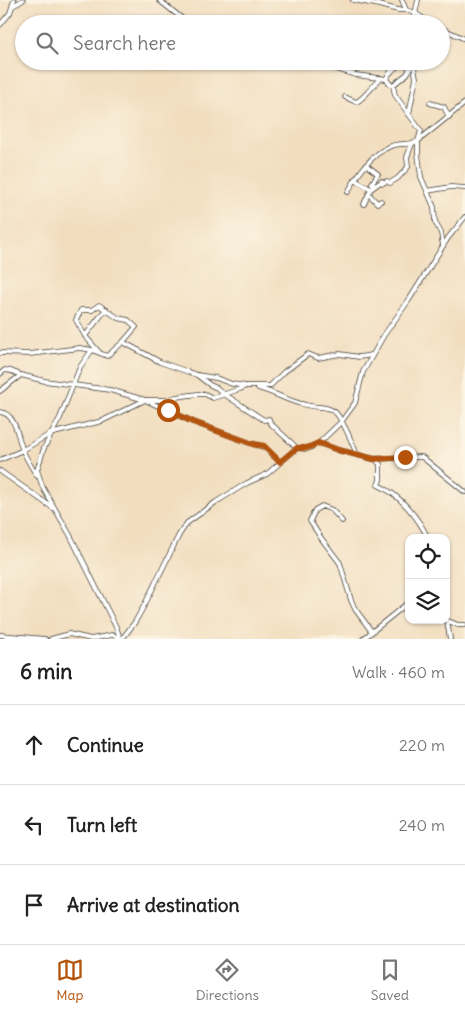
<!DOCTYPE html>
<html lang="en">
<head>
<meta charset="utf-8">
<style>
	:root { --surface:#fff; --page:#f2f2f2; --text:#222; --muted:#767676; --line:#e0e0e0; --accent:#b45309 }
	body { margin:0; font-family:Delius,sans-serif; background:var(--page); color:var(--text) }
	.controls { position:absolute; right:15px; bottom:15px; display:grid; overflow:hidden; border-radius:10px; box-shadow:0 1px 4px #0004 }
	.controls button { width:45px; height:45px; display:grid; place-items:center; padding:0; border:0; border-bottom:1px solid var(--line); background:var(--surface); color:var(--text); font:25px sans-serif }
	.stop { position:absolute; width:15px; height:15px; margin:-11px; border:4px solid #b45309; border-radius:50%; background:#fff }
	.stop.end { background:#b45309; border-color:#fff; box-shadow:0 1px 5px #0008 }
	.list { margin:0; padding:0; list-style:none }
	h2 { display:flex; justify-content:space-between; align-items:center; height:65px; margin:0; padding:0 20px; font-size:21px }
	h2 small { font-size:16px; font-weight:400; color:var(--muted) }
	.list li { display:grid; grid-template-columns:32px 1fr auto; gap:15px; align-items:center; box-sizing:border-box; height:80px; padding:0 20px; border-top:1px solid var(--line) }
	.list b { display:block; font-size:19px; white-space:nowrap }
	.list em { font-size:16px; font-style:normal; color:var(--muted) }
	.icon { flex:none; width:28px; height:28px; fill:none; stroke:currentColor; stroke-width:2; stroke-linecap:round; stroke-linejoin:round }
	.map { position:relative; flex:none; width:465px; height:639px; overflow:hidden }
	.search { position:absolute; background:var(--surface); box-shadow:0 1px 4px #0004; left:15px; right:15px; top:15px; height:55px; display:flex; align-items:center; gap:12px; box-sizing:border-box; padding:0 18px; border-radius:28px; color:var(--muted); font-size:19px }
	.sheet { height:305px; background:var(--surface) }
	nav { display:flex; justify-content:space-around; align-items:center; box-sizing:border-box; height:70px; border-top:1px solid var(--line); background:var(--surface); font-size:14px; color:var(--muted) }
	nav a { display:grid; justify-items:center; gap:2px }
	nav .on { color:var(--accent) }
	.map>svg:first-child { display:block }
</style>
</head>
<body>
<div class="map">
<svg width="465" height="639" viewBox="0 0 465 639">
	<rect width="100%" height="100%" fill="#fcf5e5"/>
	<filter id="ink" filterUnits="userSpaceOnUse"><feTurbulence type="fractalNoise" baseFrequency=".02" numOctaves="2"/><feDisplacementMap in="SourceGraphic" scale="10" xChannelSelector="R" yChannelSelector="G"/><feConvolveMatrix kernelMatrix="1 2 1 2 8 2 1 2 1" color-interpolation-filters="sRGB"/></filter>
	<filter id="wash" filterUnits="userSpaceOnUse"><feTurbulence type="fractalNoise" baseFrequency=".0096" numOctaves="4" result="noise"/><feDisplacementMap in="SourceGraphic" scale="20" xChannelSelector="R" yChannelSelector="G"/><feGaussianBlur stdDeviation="1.12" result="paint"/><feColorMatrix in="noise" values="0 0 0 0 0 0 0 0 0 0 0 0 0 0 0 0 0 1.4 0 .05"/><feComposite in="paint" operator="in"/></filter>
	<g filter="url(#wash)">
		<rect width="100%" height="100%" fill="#f2debf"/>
	</g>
	<g filter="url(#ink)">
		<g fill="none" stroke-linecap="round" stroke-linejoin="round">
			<!-- minor casing -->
			<g stroke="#3c3934" stroke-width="5.5">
				<g id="minor">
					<polyline points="159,0 189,24"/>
					<polyline points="353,0 375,4 398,10 406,10 415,13 432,24"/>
					<polyline points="402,0 406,10"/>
					<polyline points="13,6 23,0"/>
					<polyline points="413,24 418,0"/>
					<polyline points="0,25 10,13 14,0"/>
					<polyline points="441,28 465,39"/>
					<polyline points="301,61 330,67 356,75 386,79"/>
					<polyline points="390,61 391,72"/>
					<path d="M393,85l14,-11 3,-5 -5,-5c-7,0 -16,8 -19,15l4,5 3,1 2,10 26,36 -3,10v13l3,23 13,30 1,15 6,11 2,13"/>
					<path d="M345,97l11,5c7,-2 18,-18 25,-24"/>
					<polyline points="430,103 444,107 449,117"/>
					<polyline points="409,114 416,78 413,61"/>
					<polyline points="366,165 378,174 372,183 374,185"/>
					<polyline points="355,180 371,189"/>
					<polyline points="427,191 451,187 465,188"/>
					<path d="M348,192c10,-18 23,-38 43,-46 9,-4 19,0 27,-5l47,-38"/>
					<polyline points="369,194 377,203 381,201"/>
					<polyline points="364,204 371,189 382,181 383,183 387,181 390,183 398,178 408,167 407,157 412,144"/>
					<polyline points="85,336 106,309"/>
					<polyline points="99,352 85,336 76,320 81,310 92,310 99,305 118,318 128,320 136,327 123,342"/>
					<polyline points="0,353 30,354 80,348 92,350"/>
					<polyline points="0,374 5,370 11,371 21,375 45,381 110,390 145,400 193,422 253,444 264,447 280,462"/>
					<polyline points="197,375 210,385 217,388 224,394 264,420 269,419 270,423 297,448"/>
					<path d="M258,388c16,4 31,14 48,17 9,3 22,0 30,8 7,8 17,31 21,42"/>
					<polyline points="0,391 21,375"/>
					<path d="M0,412c16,1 18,27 23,39 4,9 9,17 14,25"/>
					<polyline points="319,443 341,422 355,403 363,372 384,335 409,300 448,238 465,217"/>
					<path d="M375,459l5,5v16l-2,5c21,9 40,32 50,53"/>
					<polyline points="0,460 23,450 50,434 102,421 145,400 167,400 176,397 198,394 205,394 213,398 240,389 246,386 270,386 284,372 308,354 318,358 340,354 359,357 372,355"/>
					<polyline points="0,471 53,508"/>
					<polyline points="342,521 332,510 322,506 315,510 310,521 321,538 340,563 351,600 355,609 372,632"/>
					<polyline points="446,620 458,625 465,625"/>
					<polyline points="447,621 450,639"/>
					<polyline points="0,635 45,639"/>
					<polyline points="120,638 116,627 70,535 43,488 37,470 44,448 60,418 80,367 92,350 107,356 123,342 160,362 197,375 216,378 232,384 246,386"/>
					<polyline points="51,639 69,634 91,639 112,635 120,638"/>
					<polyline points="122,639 135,622 145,604 179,535 187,523 216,502 247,483 267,474 297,448 307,449 319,443 338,450 374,459 422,457 465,492"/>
					<polyline points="363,639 409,602"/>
				</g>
			</g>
			<!-- minor -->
			<use href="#minor" stroke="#fff" stroke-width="4"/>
		</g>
	</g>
	<g fill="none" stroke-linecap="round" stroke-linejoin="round" filter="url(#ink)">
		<!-- route -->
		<polyline stroke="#b45309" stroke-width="6" points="168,410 193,422 253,444 264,446 280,462 297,448 307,448 319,443 338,450 374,459 405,457"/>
	</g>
</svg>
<div class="controls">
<button><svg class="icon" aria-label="locate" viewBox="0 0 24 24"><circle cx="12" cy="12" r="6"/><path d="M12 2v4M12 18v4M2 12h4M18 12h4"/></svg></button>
<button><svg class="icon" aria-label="layers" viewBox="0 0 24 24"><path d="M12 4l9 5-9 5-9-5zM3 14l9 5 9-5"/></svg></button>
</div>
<div class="stop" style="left:168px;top:410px"></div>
<div class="stop end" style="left:405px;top:457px"></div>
<div class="search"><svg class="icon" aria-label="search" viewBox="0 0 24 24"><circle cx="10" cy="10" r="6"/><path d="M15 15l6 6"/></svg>Search here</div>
</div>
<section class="sheet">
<h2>6 min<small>Walk · 460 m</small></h2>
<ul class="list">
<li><svg class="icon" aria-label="ahead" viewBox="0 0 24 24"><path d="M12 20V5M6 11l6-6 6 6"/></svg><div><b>Continue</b></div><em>220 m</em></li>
<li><svg class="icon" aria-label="left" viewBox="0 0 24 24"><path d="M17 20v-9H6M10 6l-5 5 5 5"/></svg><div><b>Turn left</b></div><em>240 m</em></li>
<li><svg class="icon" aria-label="arrive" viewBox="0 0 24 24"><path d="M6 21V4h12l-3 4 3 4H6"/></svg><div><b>Arrive at destination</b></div></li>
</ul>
</section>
<nav>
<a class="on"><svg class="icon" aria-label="map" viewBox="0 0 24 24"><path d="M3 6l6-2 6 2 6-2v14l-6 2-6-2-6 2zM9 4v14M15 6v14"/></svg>Map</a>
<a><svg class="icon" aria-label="directions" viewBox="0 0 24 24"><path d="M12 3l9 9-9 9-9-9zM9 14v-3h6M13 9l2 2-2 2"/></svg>Directions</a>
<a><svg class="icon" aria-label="saved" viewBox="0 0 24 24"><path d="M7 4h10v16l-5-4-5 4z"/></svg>Saved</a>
</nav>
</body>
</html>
